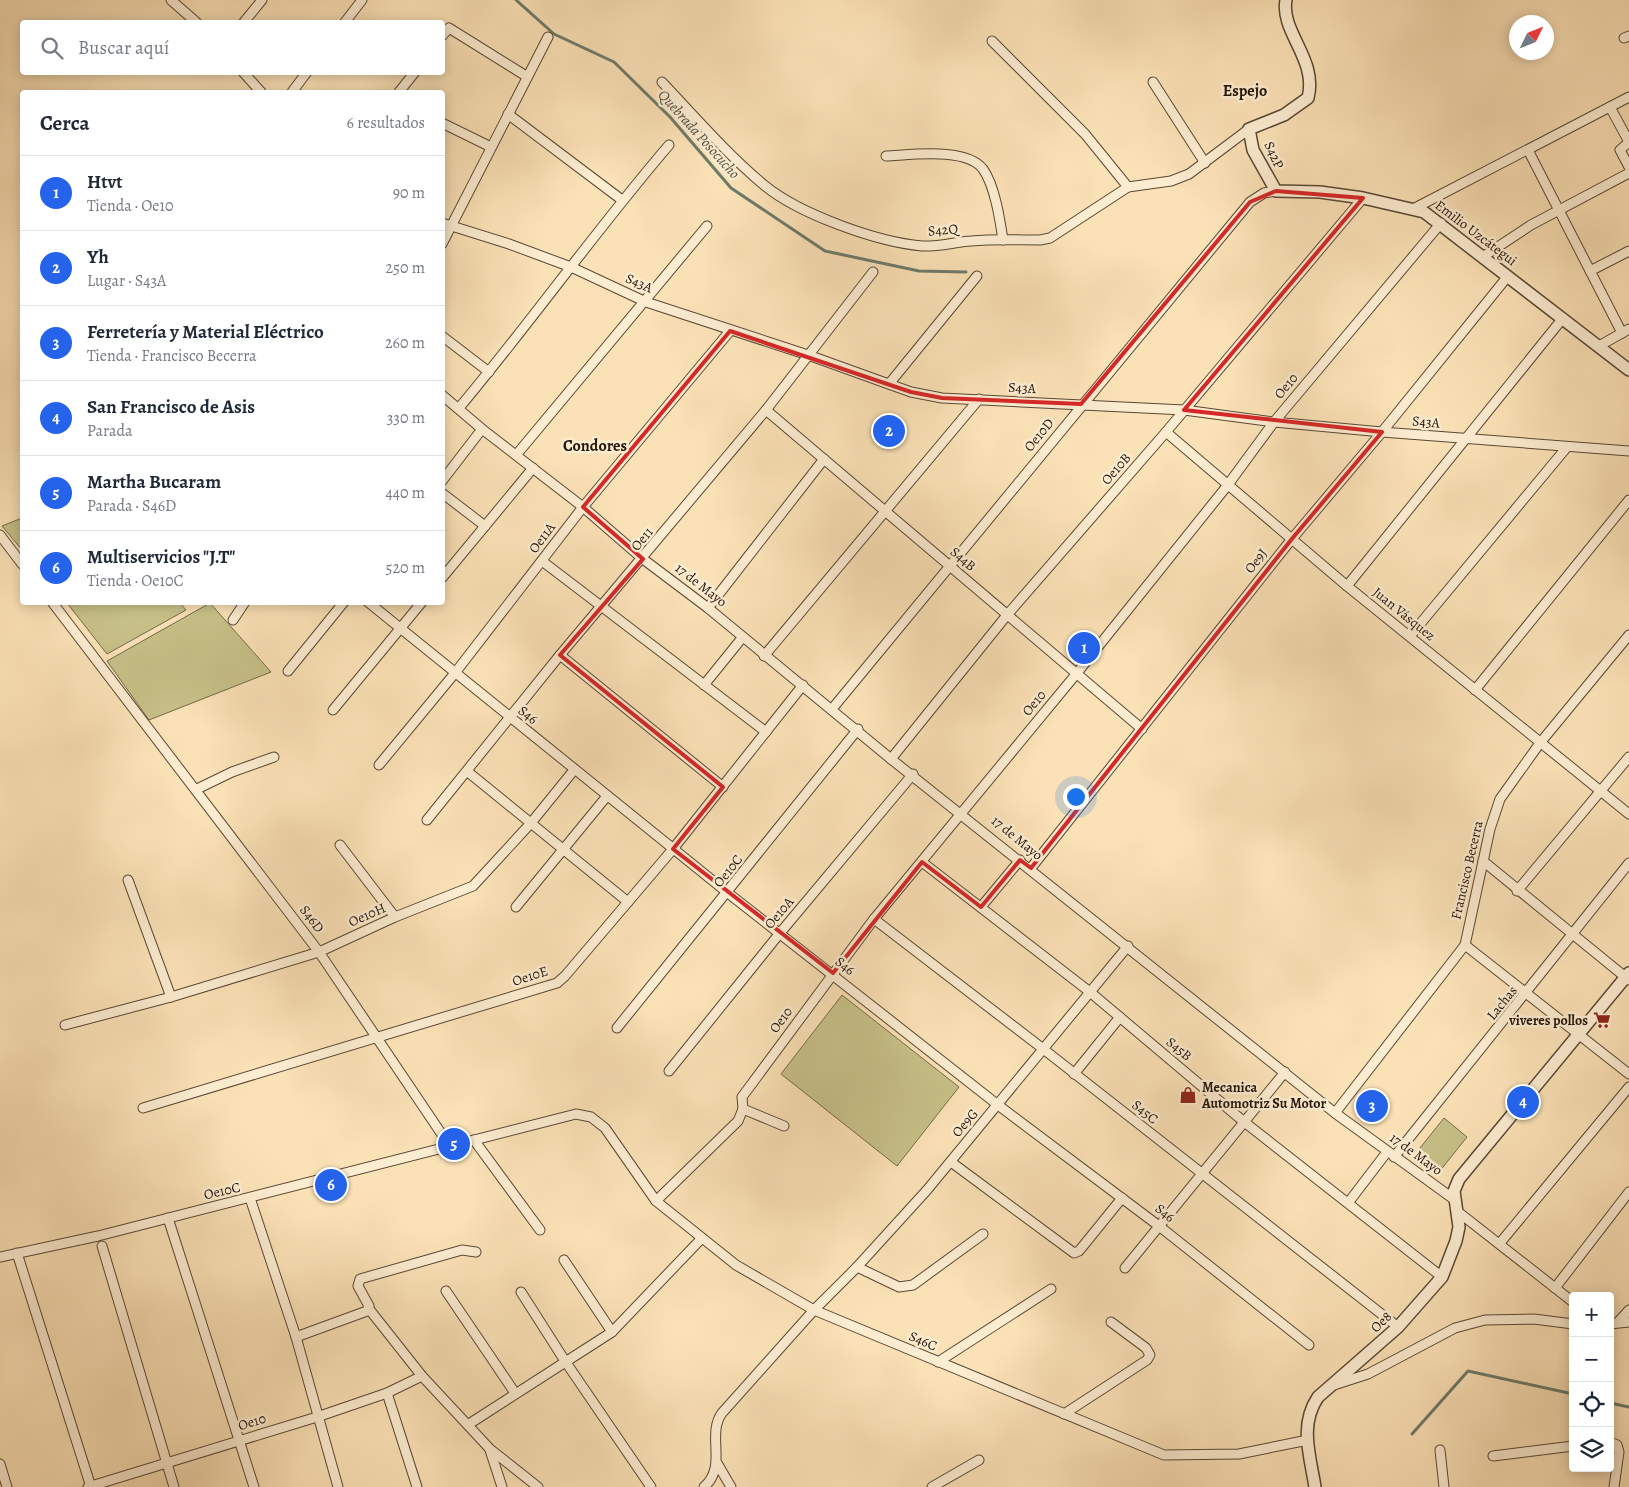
<!DOCTYPE html>
<html lang="es">
<head>
<meta charset="utf-8">
<style>
	:root { --surface:#fff; --page:#f2f2f3; --text:#1f2937; --muted:#747a83; --line:#e0e1e3; --accent:#2563eb }
	body { margin:0; font-family:Alegreya,serif; background:var(--page); color:var(--text) }
	.controls { position:absolute; right:15px; bottom:15px; display:grid; overflow:hidden; border-radius:5px; box-shadow:0 2px 12px #0003 }
	.controls button { width:45px; height:45px; display:grid; place-items:center; padding:0; border:0; border-bottom:1px solid var(--line); background:var(--surface); color:var(--text); font:25px sans-serif }
	.compass { position:absolute; left:1509px; top:15px; width:45px; height:45px; border-radius:50%; background:var(--surface); box-shadow:0 2px 12px #0003; rotate:47deg }
	.you { position:absolute; left:1075px; top:796px; width:18px; height:18px; margin:-12px; border:4px solid #fff; border-radius:50%; background:#1a73e8; box-shadow:0 0 0 8px #1a73e833 }
	.badge { display:grid; place-items:center; width:32px; height:32px; border-radius:50%; background:var(--accent); color:#fff; font-size:16px; font-weight:700 }
	.pin { position:absolute; translate:-50% -50%; border:2px solid #fff; box-shadow:0 1px 5px #0006 }
	.list { margin:0; padding:0; list-style:none }
	h2 { display:flex; justify-content:space-between; align-items:center; height:65px; margin:0; padding:0 20px; font-size:21px }
	h2 small { font-size:16px; font-weight:400; color:var(--muted) }
	.list li { display:grid; grid-template-columns:32px 1fr auto; gap:15px; align-items:center; box-sizing:border-box; height:75px; padding:0 20px; border-top:1px solid var(--line) }
	.list b { display:block; font-size:19px; white-space:nowrap }
	.list p { margin:0; font-size:16px; white-space:nowrap; color:var(--muted) }
	.list em { font-size:16px; font-style:normal; color:var(--muted) }
	.icon { flex:none; width:28px; height:28px; fill:none; stroke:currentColor; stroke-width:2; stroke-linecap:round; stroke-linejoin:round }
	.map { position:relative; flex:none; width:1629px; height:1487px; overflow:hidden }
	.search { position:absolute; background:var(--surface); box-shadow:0 2px 12px #0003; left:20px; top:20px; width:425px; height:55px; display:flex; align-items:center; gap:12px; box-sizing:border-box; padding:0 18px; border-radius:5px; color:var(--muted); font-size:19px }
	.panel { position:absolute; background:var(--surface); box-shadow:0 2px 12px #0003; left:20px; top:90px; width:425px; height:515px; border-radius:5px }
	.map>svg:first-child { display:block }
</style>
</head>
<body>
<div class="map">
<svg width="1629" height="1487" viewBox="0 0 1629 1487">
	<rect width="100%" height="100%" fill="#fbe1b6"/>
	<filter id="stains"><feTurbulence type="fractalNoise" baseFrequency=".004" numOctaves="4"/><feColorMatrix values="0 0 0 0 .2 0 0 0 0 .09 0 0 0 0 .02 0 0 0 .5 -.17"/></filter>
	<radialGradient id="worn" r=".72"><stop offset=".6" stop-color="#630" stop-opacity="0"/><stop offset="1" stop-color="#630" stop-opacity=".3"/></radialGradient>
	<!-- green -->
	<g fill="#c7c088" stroke="#756a49">
		<polygon points="22,518 22,550 2,526"/>
		<polygon points="67,603 180,603 186,610 107,654"/>
		<polygon points="210,603 271,672 149,720 107,661"/>
		<polygon points="842,995 959,1087 897,1166 781,1074"/>
		<polygon points="1444,1118 1467,1137 1439,1172 1416,1153"/>
	</g>
	<g fill="none" stroke-linecap="round" stroke-linejoin="round">
		<!-- stream -->
		<g stroke="#6d7a6a" stroke-width="3">
			<polyline points="516,0 554,34 614,62 670,117 731,188 825,251 919,271 966,272"/>
			<polyline points="1610,1403 1629,1407"/>
			<polyline points="1412,1434 1468,1371 1573,1394"/>
		</g>
		<!-- minor casing -->
		<g stroke="#594835" stroke-width="11">
			<g id="minor">
				<polyline points="171,0 196,22"/>
				<polyline points="244,22 262,0"/>
				<polyline points="345,22 362,0"/>
				<polyline points="442,36 449,28 526,76"/>
				<polyline points="1624,38 1629,36"/>
				<polyline points="992,41 1085,134 1128,187"/>
				<polyline points="243,72 261,92"/>
				<path d="M662,82c33,35 65,72 102,103 35,29 113,57 158,61 16,1 33,-4 49,-5 23,-2 46,-1 69,-1l10,-2 78,-51 43,-6 18,-7 60,-45"/>
				<polyline points="1153,82 1205,163"/>
				<polyline points="292,92 307,72"/>
				<polyline points="399,92 415,72"/>
				<polyline points="1610,107 1629,142 1620,150 1629,167"/>
				<polyline points="508,114 622,200"/>
				<polyline points="442,123 491,147"/>
				<polyline points="1528,150 1622,333"/>
				<path d="M886,156c25,-1 80,-9 97,13 12,17 17,51 20,71"/>
				<polyline points="1413,209 1629,97"/>
				<polyline points="442,223 509,244 571,267 646,302 808,355 911,392 942,398 1184,410 1274,422 1382,432 1629,451"/>
				<polyline points="442,244 548,37"/>
				<polyline points="1484,256 1531,225 1629,173"/>
				<polyline points="1590,271 1629,251"/>
				<polyline points="442,336 489,372"/>
				<polyline points="1599,346 1629,329"/>
				<polyline points="889,384 977,276"/>
				<polyline points="442,395 482,429 583,507 643,559 708,608 891,759 1335,1113 1455,1200"/>
				<path d="M459,408c72,-86 137,-178 210,-263"/>
				<polyline points="766,410 1142,729"/>
				<polyline points="1166,432 1347,586 1629,814"/>
				<polyline points="517,454 707,226"/>
				<polyline points="442,481 482,429"/>
				<polyline points="442,493 485,526"/>
				<polyline points="0,535 22,564"/>
				<polyline points="542,561 766,732"/>
				<polyline points="442,578 533,468"/>
				<polyline points="1347,586 1563,318"/>
				<polyline points="52,602 319,952 449,1145"/>
				<polyline points="368,602 728,893 998,1105 1159,1226 1309,1345"/>
				<polyline points="708,608 824,459"/>
				<polyline points="233,620 245,602"/>
				<polyline points="1410,636 1567,447"/>
				<polyline points="560,655 723,787"/>
				<polyline points="764,656 979,399"/>
				<polyline points="288,671 344,602"/>
				<polyline points="704,685 742,638"/>
				<polyline points="1475,690 1629,500"/>
				<polyline points="832,709 1250,202 1264,193 1276,191"/>
				<polyline points="333,710 422,602"/>
				<polyline points="891,759 1007,615 1166,432 1363,198"/>
				<polyline points="379,765 455,673 583,507 730,331"/>
				<polyline points="468,772 628,902"/>
				<polyline points="197,789 232,772 274,757"/>
				<polyline points="427,820 560,655 766,410 873,272"/>
				<polyline points="340,845 395,917"/>
				<polyline points="1483,861 1629,980"/>
				<polyline points="922,862 1090,992 1243,1121 1442,1277"/>
				<polyline points="1031,868 1291,540 1382,432 1508,276"/>
				<polyline points="128,880 171,997"/>
				<polyline points="1517,891 1629,757"/>
				<polyline points="516,907 607,796"/>
				<polyline points="981,907 1020,860"/>
				<polyline points="874,919 1042,1048 1398,1327"/>
				<polyline points="1465,945 1629,1074"/>
				<polyline points="65,1025 171,997 319,952 395,917 473,886 531,823 574,770"/>
				<polyline points="617,1028 858,729"/>
				<polyline points="669,1071 780,933 913,774"/>
				<polyline points="1074,1074 1120,1017"/>
				<polyline points="143,1108 557,983 565,976 673,849 803,685"/>
				<polyline points="743,1109 784,1126"/>
				<polyline points="1335,1113 1465,945 1490,829 1500,799 1540,743 1629,635"/>
				<polyline points="474,1140 540,1230"/>
				<polyline points="1394,1157 1629,863"/>
				<polyline points="951,1162 1074,1253 1079,1251 1122,1198"/>
				<polyline points="250,1198 296,1337 338,1487"/>
				<polyline points="656,1201 738,1121 743,1109 742,1097 874,919 1077,673 1227,486 1274,422 1441,223"/>
				<polyline points="1348,1203 1387,1152"/>
				<polyline points="1457,1211 1573,1302"/>
				<polyline points="168,1218 254,1487"/>
				<polyline points="1500,1243 1629,1087"/>
				<polyline points="102,1246 174,1487"/>
				<polyline points="17,1253 91,1487"/>
				<polyline points="0,1257 98,1236 576,1114 591,1117 605,1128 656,1201 736,1265 814,1310 1164,1455 1239,1454 1308,1440"/>
				<polyline points="564,1260 612,1332"/>
				<polyline points="857,1267 899,1287 913,1285 983,1234"/>
				<polyline points="1125,1268 1285,1072"/>
				<polyline points="1555,1288 1629,1192"/>
				<polyline points="446,1291 515,1393"/>
				<polyline points="521,1292 565,1361 651,1487"/>
				<polyline points="369,1309 422,1376 490,1449 538,1487"/>
				<polyline points="1618,1322 1629,1310"/>
				<polyline points="1610,1324 1629,1322"/>
				<polyline points="296,1337 367,1311 369,1306 358,1286 360,1279 462,1250 476,1252"/>
				<polyline points="938,1362 1051,1289"/>
				<polyline points="1334,1385 1368,1374 1455,1328 1485,1320 1534,1319 1573,1324"/>
				<polyline points="387,1393 417,1487"/>
				<polyline points="1064,1414 1147,1360 1150,1355 1146,1348 1111,1322"/>
				<polyline points="469,1424 612,1332 702,1238"/>
				<polyline points="1610,1442 1617,1445 1619,1452 1614,1487"/>
				<polyline points="490,1450 502,1487"/>
				<polyline points="1440,1450 1444,1487"/>
				<polyline points="1493,1456 1573,1446"/>
				<polyline points="717,1463 731,1487"/>
				<polyline points="0,1464 7,1487"/>
				<polyline points="88,1487 317,1417 387,1393 422,1376"/>
				<path d="M704,1487c24,-21 2,-52 18,-74l92,-103 43,-43 70,-77 201,-244"/>
				<polyline points="932,1487 979,1460"/>
			</g>
		</g>
		<!-- tertiary casing -->
		<g stroke="#594835" stroke-width="14">
			<g id="tertiary">
				<path d="M1286,0c-6,32 32,59 22,98l-24,17 -35,14 4,21 23,41 44,1 43,6 61,14 205,158"/>
				<path d="M1315,1487c-5,-32 -16,-62 3,-90l80,-70 44,-50 14,-36 3,-14 -5,-36 5,-12 170,-206"/>
			</g>
		</g>
		<!-- minor -->
		<use href="#minor" stroke="#fcecd0" stroke-width="9"/>
		<!-- tertiary -->
		<use href="#tertiary" stroke="#fcecd0" stroke-width="11"/>
	</g>
	<!-- marked area -->
	<path fill="none" stroke="#d62828" stroke-width="4" stroke-linejoin="round" d="M1276,191l87,7 -179,212 198,22 -91,108 -260,328 -11,-8 -39,47 -59,-45 -89,111 -160,-124 50,-62 -163,-132 83,-96 -60,-52 147,-176 181,61 31,6 139,6 169,-202z"/>
	<!-- icons -->
	<defs>
		<g id="supermarket-bare" transform="scale(1.35)"><path d="M-6-5.5h2.5l.6 2H6L4.5 2H-2.5L-4.4-4H-6ZM-1.5 3.2a1.3 1.3 0 1 0 .1 0ZM3 3.2a1.3 1.3 0 1 0 .1 0Z" fill="#8f2418" stroke="#fcecd0" stroke-width="2.5" paint-order="stroke"/></g>
		<g id="shop-bare" transform="scale(1.35)"><path d="M-5-2.5h2.3a2.7 3.5 0 0 1 5.4 0H5L5.5 6h-11ZM-1.5-2.5h3a1.5 2.3 0 0 0-3 0Z" fill="#8f2418" stroke="#fcecd0" stroke-width="2.5" paint-order="stroke"/></g>
	</defs>
	<g fill-rule="evenodd">
		<use href="#supermarket-bare" x="1602" y="1020"/>
		<use href="#shop-bare" x="1188" y="1095"/>
	</g>
	<g text-anchor="middle" dominant-baseline="central" stroke-width="5" stroke-linejoin="round" paint-order="stroke">
		<!-- street labels -->
		<g font-size="14" fill="#23150a" stroke="#fcecd0">
			<text transform="translate(1274 155) rotate(65)">S42P</text>
			<text transform="translate(943 230) rotate(-5)">S42Q</text>
			<text transform="translate(1476 233) rotate(37)">Emilio Uzcátegui</text>
			<text transform="translate(639 283) rotate(24)">S43A</text>
			<text transform="translate(1286 386) rotate(-50)">Oe10</text>
			<text transform="translate(1022 388) rotate(3)">S43A</text>
			<text transform="translate(1426 422) rotate(5)">S43A</text>
			<text transform="translate(1039 435) rotate(-51)">Oe10D</text>
			<text transform="translate(1116 469) rotate(-49)">Oe10B</text>
			<text transform="translate(542 538) rotate(-53)">Oe11A</text>
			<text transform="translate(642 539) rotate(-50)">Oe11</text>
			<text transform="translate(963 559) rotate(40)">S44B</text>
			<text transform="translate(1256 561) rotate(-52)">Oe9J</text>
			<text transform="translate(701 585) rotate(38)">17 de Mayo</text>
			<text transform="translate(1404 614) rotate(39)">Juan Vásquez</text>
			<text transform="translate(1034 703) rotate(-50)">Oe10</text>
			<text transform="translate(528 715) rotate(39)">S46</text>
			<text transform="translate(1017 838) rotate(39)">17 de Mayo</text>
			<text transform="translate(1467 870) rotate(-77)">Francisco Becerra</text>
			<text transform="translate(728 871) rotate(-51)">Oe10C</text>
			<text transform="translate(779 913) rotate(-50)">Oe10A</text>
			<text transform="translate(367 915) rotate(-24)">Oe10H</text>
			<text transform="translate(312 919) rotate(53)">S46D</text>
			<text transform="translate(845 966) rotate(38)">S46</text>
			<text transform="translate(530 976) rotate(-18)">Oe10E</text>
			<text transform="translate(1502 1003) rotate(-51)">Lachas</text>
			<text transform="translate(781 1020) rotate(-54)">Oe10</text>
			<text transform="translate(1179 1049) rotate(40)">S45B</text>
			<text transform="translate(1145 1112) rotate(39)">S45C</text>
			<text transform="translate(965 1123) rotate(-50)">Oe9G</text>
			<text transform="translate(1416 1154) rotate(36)">17 de Mayo</text>
			<text transform="translate(222 1191) rotate(-13)">Oe10C</text>
			<text transform="translate(1165 1213) rotate(38)">S46</text>
			<text transform="translate(1381 1322) rotate(-44)">Oe8</text>
			<text transform="translate(923 1341) rotate(23)">S46C</text>
			<text transform="translate(252 1422) rotate(-17)">Oe10</text>
		</g>
		<!-- poi labels -->
		<g font-size="14" font-weight="bold" fill="#23150a" stroke="#fcecd0" text-anchor="end">
			<text x="1588" y="1020">viveres pollos</text>
			<text x="1202" y="1087" text-anchor="start">Mecanica<tspan x="1202" dy="16">Automotriz Su Motor</tspan></text>
		</g>
		<!-- water labels -->
		<g font-size="15" font-style="italic" fill="#4e5042" stroke="#fcecd0">
			<text transform="translate(699 134) rotate(48)">Quebrada Posocucho</text>
		</g>
		<!-- quarter labels -->
		<g font-size="16" font-weight="bold" fill="#23150a" stroke="#fcecd0">
			<text x="1245" y="91">Espejo</text>
			<text x="595" y="446">Condores</text>
		</g>
	</g>
	<rect width="100%" height="100%" filter="url(#stains)"/>
	<rect width="100%" height="100%" fill="url(#worn)"/>
</svg>
<div class="controls">
<button>+</button>
<button>−</button>
<button><svg class="icon" aria-label="locate" viewBox="0 0 24 24"><circle cx="12" cy="12" r="6"/><path d="M12 2v4M12 18v4M2 12h4M18 12h4"/></svg></button>
<button><svg class="icon" aria-label="layers" viewBox="0 0 24 24"><path d="M12 4l9 5-9 5-9-5zM3 14l9 5 9-5"/></svg></button>
</div>
<svg class="compass" viewBox="-18 -18 36 36"><path d="M0-13l5 13h-10z" fill="#e53935"/><path d="M0 13l5-13h-10z" fill="#747a83"/></svg>
<div class="you"></div>
<div class="pin badge" style="left:1084px;top:648px">1</div>
<div class="pin badge" style="left:889px;top:431px">2</div>
<div class="pin badge" style="left:1372px;top:1106px">3</div>
<div class="pin badge" style="left:1523px;top:1102px">4</div>
<div class="pin badge" style="left:454px;top:1144px">5</div>
<div class="pin badge" style="left:331px;top:1185px">6</div>
<div class="search"><svg class="icon" aria-label="search" viewBox="0 0 24 24"><circle cx="10" cy="10" r="6"/><path d="M15 15l6 6"/></svg>Buscar aquí</div>
<section class="panel">
<h2>Cerca<small>6 resultados</small></h2>
<ul class="list">
<li><span class="badge">1</span><div><b>Htvt</b><p>Tienda · Oe10</p></div><em>90 m</em></li>
<li><span class="badge">2</span><div><b>Yh</b><p>Lugar · S43A</p></div><em>250 m</em></li>
<li><span class="badge">3</span><div><b>Ferretería y Material Eléctrico</b><p>Tienda · Francisco Becerra</p></div><em>260 m</em></li>
<li><span class="badge">4</span><div><b>San Francisco de Asis</b><p>Parada</p></div><em>330 m</em></li>
<li><span class="badge">5</span><div><b>Martha Bucaram</b><p>Parada · S46D</p></div><em>440 m</em></li>
<li><span class="badge">6</span><div><b>Multiservicios &quot;J.T&quot;</b><p>Tienda · Oe10C</p></div><em>520 m</em></li>
</ul>
</section>
</div>
</body>
</html>
